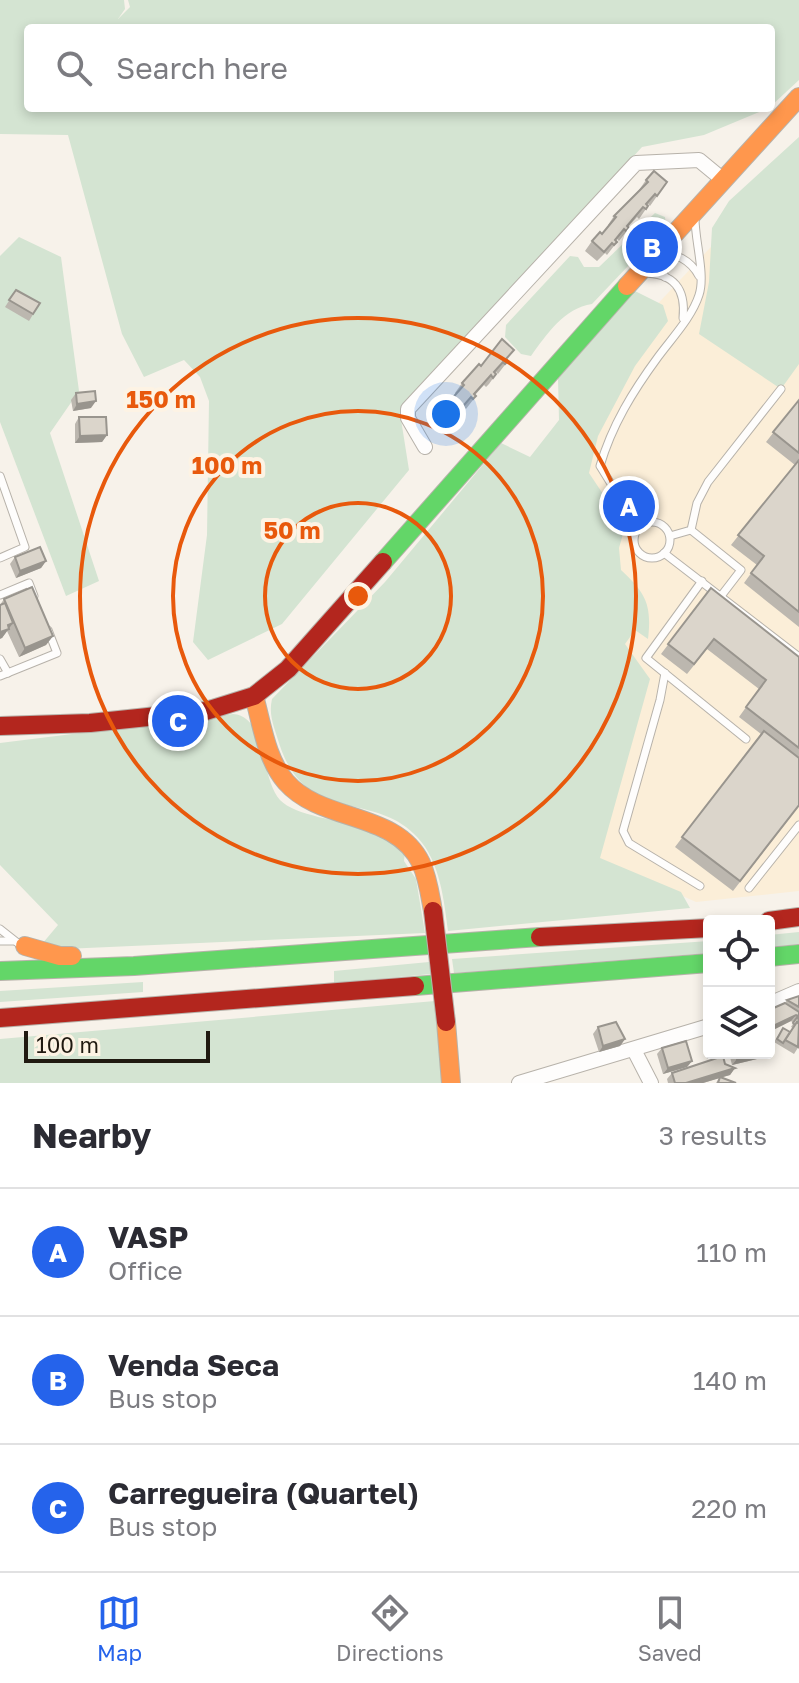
<!DOCTYPE html>
<html lang="en">
<head>
<meta charset="utf-8">
<style>
	:root { --surface:#fff; --page:#f7f7f7; --text:#2b2b33; --muted:#7c7c81; --line:#e1e1e2; --accent:#2563eb }
	body { margin:0; font-family:"Golos Text",sans-serif; background:var(--page); color:var(--text) }
	.controls { position:absolute; right:24px; bottom:24px; display:grid; overflow:hidden; border-radius:8px; box-shadow:0 4px 12px #0003 }
	.controls button { width:72px; height:72px; display:grid; place-items:center; padding:0; border:0; border-bottom:2px solid var(--line); background:var(--surface); color:var(--text); font:40px sans-serif }
	.scale { position:absolute; left:24px; bottom:20px; width:186px; box-sizing:border-box; padding-left:8px; border:4px solid #201a11; border-top:0; font-size:22px; line-height:28px; white-space:nowrap; color:#201a11; -webkit-text-stroke:6px #fdf3e4; paint-order:stroke }
	.you { position:absolute; left:446px; top:414px; width:28px; height:28px; margin:-20px; border:6px solid #fff; border-radius:50%; background:#1a73e8; box-shadow:0 0 0 12px #1a73e833 }
	.badge { display:grid; place-items:center; width:52px; height:52px; border-radius:50%; background:var(--accent); color:#fff; font-size:26px; font-weight:700 }
	.pin { position:absolute; translate:-50% -50%; border:4px solid #fff; box-shadow:0 2px 8px #0006 }
	.list { margin:0; padding:0; list-style:none }
	h2 { display:flex; justify-content:space-between; align-items:center; height:104px; margin:0; padding:0 32px; font-size:34px }
	h2 small { font-size:26px; font-weight:400; color:var(--muted) }
	.list li { display:grid; grid-template-columns:52px 1fr auto; gap:24px; align-items:center; box-sizing:border-box; height:128px; padding:0 32px; border-top:2px solid var(--line) }
	.list b { display:block; font-size:30px; white-space:nowrap }
	.list p { margin:0; font-size:26px; white-space:nowrap; color:var(--muted) }
	.list em { font-size:26px; font-style:normal; color:var(--muted) }
	.icon { flex:none; width:44px; height:44px; fill:none; stroke:currentColor; stroke-width:2; stroke-linecap:round; stroke-linejoin:round }
	.map { position:relative; flex:none; width:799px; height:1083px; overflow:hidden }
	.search { position:absolute; background:var(--surface); box-shadow:0 4px 12px #0003; left:24px; right:24px; top:24px; height:88px; display:flex; align-items:center; gap:20px; box-sizing:border-box; padding:0 28px; border-radius:8px; color:var(--muted); font-size:30px }
	.sheet { height:488px; background:var(--surface) }
	nav { display:flex; justify-content:space-around; align-items:center; box-sizing:border-box; height:112px; border-top:2px solid var(--line); background:var(--surface); font-size:22px; color:var(--muted) }
	nav a { display:grid; justify-items:center; gap:4px }
	nav .on { color:var(--accent) }
	.map>svg:first-child { display:block }
</style>
</head>
<body>
<div class="map">
<svg width="799" height="1083" viewBox="0 0 799 1083">
	<rect width="100%" height="100%" fill="#f7f2ea"/>
	<!-- built -->
	<polygon fill="#fbeed8" points="799,219 799,891 696,902 600,859 545,554 622,342 724,233"/>
	<!-- green -->
	<g fill="#d4e4d2">
		<polygon points="0,0 124,0 125,9 118,19 130,7 128,0 799,0 799,80 771,106 771,28 28,28 28,108 769,108 704,135 642,147 400,413 409,470 282,624 208,660 193,642 207,535 209,401 200,377 184,360 144,377 122,334 68,135 0,134"/>
		<polygon points="799,137 799,364 781,389 699,334 709,282 712,228 729,201"/>
		<path d="M655,213l10,4 1,9 -74,78c-28,4 -45,30 -61,52l-10,-2 -16,-17 1,-12 64,-69 8,1 6,10h15z"/>
		<polygon points="19,237 61,257 79,391 50,433 99,581 66,596 0,422 0,256"/>
		<path d="M633,290l30,15 5,16 -33,45 -37,70 -9,37 36,54 -6,21 2,22c25,23 31,35 27,69l-13,-9 -10,14 25,35 -50,179 81,34 9,16 -242,23c-4,-31 -8,-69 -30,-93 -42,-48 -111,-12 -138,-92 -5,-17 -12,-30 -8,-47l113,-117 116,-139 29,14 29,-37 -1,-42z"/>
		<path d="M233,714c34,2 27,64 47,86 15,16 60,20 82,27 15,6 29,16 43,24l-1,10 12,18 9,54 -361,16 -22,-5 16,-19 -58,-60v-122z"/>
		<polygon points="799,932 799,944 769,947 769,935"/>
		<polygon points="709,941 709,953 454,973 452,959"/>
		<polygon points="429,962 431,974 334,983 334,971"/>
		<polygon points="143,982 143,992 0,1002 0,991"/>
		<polygon points="435,1001 442,1083 0,1083 0,1039"/>
	</g>
	<g fill="none" stroke-linecap="round" stroke-linejoin="round">
		<!-- lane casing -->
		<g stroke="#b7b2aa" stroke-width="9">
			<g id="lane">
				<path d="M643,273c31,0 43,16 40,45"/>
				<path d="M665,277l-7,-16v-9c18,2 32,7 41,24"/>
				<polyline points="0,476 25,547 0,558"/>
				<circle cx="652" cy="540" r="18"/>
				<path d="M646,523l-6,-9 -19,-14 -21,-34c12,-41 33,-75 58,-109 14,-19 34,-40 41,-62 7,-21 -5,-57 -4,-80"/>
				<polyline points="691,530 741,570 721,596"/>
				<polyline points="670,536 691,530 697,503 708,482 781,389"/>
				<polyline points="664,553 799,657"/>
				<polyline points="702,581 646,658 746,739"/>
				<polyline points="0,595 29,583 34,596"/>
				<polyline points="0,659 8,673"/>
				<polyline points="665,673 660,700 623,831 629,843 700,886"/>
				<polyline points="0,676 57,653 48,630"/>
				<polyline points="749,888 799,825"/>
				<polyline points="0,929 19,944"/>
				<polyline points="0,941 13,941"/>
			</g>
		</g>
		<!-- street casing -->
		<g stroke="#b7b2aa" stroke-width="16">
			<g id="street">
				<polyline points="425,447 408,418 408,409 636,163 699,160 722,179"/>
				<polyline points="769,1004 799,991"/>
				<polyline points="634,1050 651,1083"/>
				<polyline points="519,1083 709,1026"/>
			</g>
		</g>
		<!-- fast casing -->
		<g stroke="#b7b2aa" stroke-width="20">
			<g id="fast">
				<polyline points="383,562 627,286"/>
				<polyline points="769,957 799,954"/>
				<polyline points="0,971 134,966 540,937"/>
				<polyline points="415,986 709,963"/>
			</g>
		</g>
		<!-- slow casing -->
		<g stroke="#b7b2aa" stroke-width="20">
			<g id="slow">
				<polyline points="627,286 799,97"/>
				<path d="M254,696c8,28 12,63 32,86 36,41 110,29 135,81 7,15 9,32 12,48"/>
				<polyline points="25,946 60,956 72,956"/>
				<polyline points="446,1022 451,1083"/>
			</g>
		</g>
		<!-- jam casing -->
		<g stroke="#b7b2aa" stroke-width="20">
			<g id="jam">
				<polyline points="0,726 90,723 206,711 254,696 288,669 383,562"/>
				<polyline points="769,921 799,917"/>
				<polyline points="540,937 709,928"/>
				<polyline points="0,1018 415,986"/>
			</g>
		</g>
		<!-- lane -->
		<use href="#lane" stroke="#fefdfc" stroke-width="7"/>
		<!-- street -->
		<use href="#street" stroke="#fefdfc" stroke-width="14"/>
		<!-- fast -->
		<use href="#fast" stroke="#63d668" stroke-width="18"/>
		<!-- slow -->
		<use href="#slow" stroke="#ff974d" stroke-width="18"/>
		<!-- jam -->
		<use href="#jam" stroke="#b3261e" stroke-width="18"/>
		<!-- jam-bridge casing -->
		<g stroke="#b7b2aa" stroke-width="20" stroke-linecap="butt">
			<polyline id="jam-bridge" points="433,911 446,1022"/>
		</g>
		<!-- jam-bridge -->
		<use href="#jam-bridge" stroke="#b3261e" stroke-width="18"/>
	</g>
	<!-- wall -->
	<g fill="#bcb7af">
		<polygon points="646,180 667,182 650,206 648,204 647,205 648,206 639,219 637,217 628,227 629,228 619,241 617,239 616,240 617,242 607,255 605,253 597,261 585,251 592,241 602,234 609,226 608,225 614,216 639,190"/>
		<polygon points="16,290 40,303 29,321 5,307"/>
		<polygon points="507,360 508,361 501,370 498,374 496,372 495,373 496,374 489,384 486,387 484,385 475,395 476,396 466,409 464,407 444,430 431,419 438,409 449,402 456,394 455,393 462,383 481,366"/>
		<polygon points="76,393 91,408 73,411 71,400"/>
		<polygon points="799,400 799,627 744,583 757,565 731,545 795,465 766,442"/>
		<polygon points="79,417 107,435 102,442 75,443 75,424"/>
		<polygon points="15,557 46,561 41,568 16,578 10,564"/>
		<polygon points="711,588 799,657 799,806 733,891 675,847 761,734 739,717 759,689 707,649 687,674 661,654"/>
		<polygon points="4,599 53,636 46,645 19,657 7,631 2,638 0,605"/>
		<polygon points="799,996 799,1046 794,1054 774,1042 783,1028 790,1032 793,1028 791,1027 796,1019 793,1023 791,1021 769,1032 769,1010 785,1003 787,1000"/>
		<polygon points="598,1027 625,1039 620,1046 599,1052 593,1034"/>
		<polygon points="705,1036 716,1056 707,1059 703,1039"/>
		<polygon points="662,1048 692,1061 687,1067 663,1074 657,1054"/>
		<polygon points="729,1053 760,1053 757,1059 732,1065"/>
		<polygon points="725,1064 735,1068 730,1075 722,1077 736,1083 716,1083 719,1078 703,1083 668,1083 667,1079 672,1073"/>
	</g>
	<!-- shaded-wall -->
	<g fill="#99958e">
		<polygon points="96,401 91,408 73,411 77,404"/>
		<polygon points="107,435 102,442 75,443 80,436"/>
		<polygon points="46,561 41,568 16,578 20,571"/>
		<polygon points="13,623 2,638 0,639 0,632 8,625"/>
		<polygon points="53,636 46,645 19,657 25,648"/>
		<polygon points="796,1015 791,1021 769,1032 769,1028"/>
		<polygon points="625,1039 620,1046 599,1052 603,1046"/>
		<polygon points="758,1053 760,1053 757,1059 732,1065 737,1059"/>
		<polygon points="692,1061 687,1067 663,1074 668,1068"/>
		<polygon points="735,1068 730,1075 703,1083 686,1083"/>
	</g>
	<!-- building -->
	<g fill="#dbd5cb" stroke="#99958e" stroke-width="2">
		<polygon points="654,171 667,182 657,196 655,194 646,204 648,206 646,209 643,207 627,226 629,228 626,231 624,229 615,240 617,242 614,245 612,243 604,252 592,241 600,232 602,234 616,217 614,216 648,182 646,180"/>
		<polygon points="16,290 40,303 33,314 9,300"/>
		<polygon points="502,339 514,350 506,359 508,361 505,364 503,362 494,372 496,374 493,378 491,375 474,394 476,396 473,399 471,397 451,420 438,409 447,400 449,402 464,385 462,383 479,364 481,366"/>
		<polygon points="95,391 96,401 77,404 76,393"/>
		<polygon points="799,400 799,453 773,432"/>
		<polygon points="79,417 106,417 107,435 80,436"/>
		<polygon points="799,460 799,612 751,573 764,556 738,535"/>
		<polygon points="40,547 46,561 20,571 15,557"/>
		<polygon points="32,587 53,636 25,648 4,599"/>
		<polygon points="711,588 799,657 799,748 746,707 766,680 714,639 694,664 668,644"/>
		<polygon points="5,603 13,623 8,625 9,629 0,632 0,605"/>
		<polygon points="764,731 799,758 799,805 740,881 682,837"/>
		<polygon points="799,996 799,1007 787,1000"/>
		<polygon points="785,1003 799,1012 799,1015 798,1016 796,1015 769,1028 769,1010"/>
		<polygon points="798,1016 799,1024 797,1022 795,1025 793,1023"/>
		<polygon points="616,1022 625,1039 603,1046 598,1027"/>
		<polygon points="797,1022 799,1024 798,1047 785,1040"/>
		<polygon points="783,1028 790,1032 783,1043 777,1039"/>
		<polygon points="709,1034 709,1053 717,1053 709,1055 705,1036"/>
		<polygon points="686,1041 692,1061 668,1068 662,1048"/>
		<polygon points="735,1053 758,1053 737,1059"/>
		<polygon points="723,1056 725,1064 735,1068 686,1083 675,1083 672,1073"/>
		<polygon points="720,1077 736,1083 718,1083"/>
	</g>
	<!-- distance rings -->
	<g fill="none" stroke="#e8590c" stroke-width="4">
		<circle cx="358" cy="596" r="93"/>
		<circle cx="358" cy="596" r="185"/>
		<circle cx="358" cy="596" r="278"/>
	</g>
	<circle cx="358" cy="596" r="12" fill="#e8590c" stroke="#fdf3e4" stroke-width="4"/>
	<g font-size="24" text-anchor="middle" font-weight="bold" fill="#e8590c" stroke="#fdf3e4" stroke-width="8" stroke-linejoin="round" paint-order="stroke">
		<text x="161" y="408">150 m</text>
		<text x="227" y="474">100 m</text>
		<text x="292" y="539">50 m</text>
	</g>
</svg>
<div class="controls">
<button><svg class="icon" aria-label="locate" viewBox="0 0 24 24"><circle cx="12" cy="12" r="6"/><path d="M12 2v4M12 18v4M2 12h4M18 12h4"/></svg></button>
<button><svg class="icon" aria-label="layers" viewBox="0 0 24 24"><path d="M12 4l9 5-9 5-9-5zM3 14l9 5 9-5"/></svg></button>
</div>
<div class="scale">100 m</div>
<div class="you"></div>
<div class="pin badge" style="left:629px;top:506px">A</div>
<div class="pin badge" style="left:652px;top:247px">B</div>
<div class="pin badge" style="left:178px;top:721px">C</div>
<div class="search"><svg class="icon" aria-label="search" viewBox="0 0 24 24"><circle cx="10" cy="10" r="6"/><path d="M15 15l6 6"/></svg>Search here</div>
</div>
<section class="sheet">
<h2>Nearby<small>3 results</small></h2>
<ul class="list">
<li><span class="badge">A</span><div><b>VASP</b><p>Office</p></div><em>110 m</em></li>
<li><span class="badge">B</span><div><b>Venda Seca</b><p>Bus stop</p></div><em>140 m</em></li>
<li><span class="badge">C</span><div><b>Carregueira (Quartel)</b><p>Bus stop</p></div><em>220 m</em></li>
</ul>
</section>
<nav>
<a class="on"><svg class="icon" aria-label="map" viewBox="0 0 24 24"><path d="M3 6l6-2 6 2 6-2v14l-6 2-6-2-6 2zM9 4v14M15 6v14"/></svg>Map</a>
<a><svg class="icon" aria-label="directions" viewBox="0 0 24 24"><path d="M12 3l9 9-9 9-9-9zM9 14v-3h6M13 9l2 2-2 2"/></svg>Directions</a>
<a><svg class="icon" aria-label="saved" viewBox="0 0 24 24"><path d="M7 4h10v16l-5-4-5 4z"/></svg>Saved</a>
</nav>
</body>
</html>
